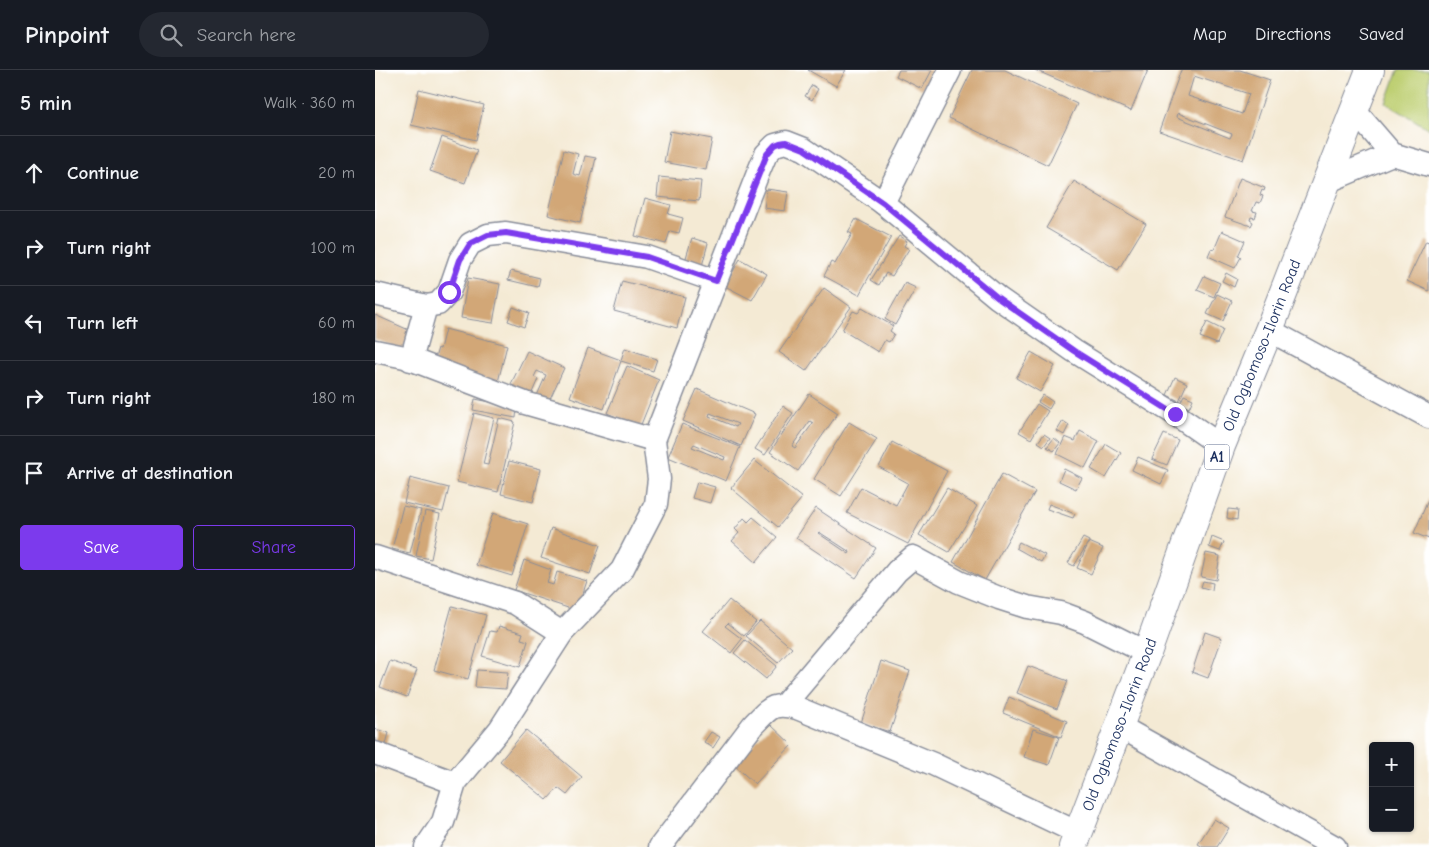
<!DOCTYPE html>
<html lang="en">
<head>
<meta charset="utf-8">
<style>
	:root { --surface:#171b24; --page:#242831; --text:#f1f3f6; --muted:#9ea1a6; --line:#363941; --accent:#7c3aed }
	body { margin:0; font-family:"Comic Neue",sans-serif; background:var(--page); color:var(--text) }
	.controls { position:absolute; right:15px; bottom:15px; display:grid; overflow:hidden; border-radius:5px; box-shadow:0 1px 4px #0004 }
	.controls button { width:45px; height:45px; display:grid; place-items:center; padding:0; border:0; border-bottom:1px solid var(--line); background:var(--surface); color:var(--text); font:25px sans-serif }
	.stop { position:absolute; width:15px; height:15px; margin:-11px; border:4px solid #7c3aed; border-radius:50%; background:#fff }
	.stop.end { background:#7c3aed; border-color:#fff; box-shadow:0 1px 5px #0008 }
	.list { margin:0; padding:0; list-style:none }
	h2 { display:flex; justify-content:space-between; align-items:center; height:65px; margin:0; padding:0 20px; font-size:21px }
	h2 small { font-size:16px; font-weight:400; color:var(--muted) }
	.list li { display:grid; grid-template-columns:32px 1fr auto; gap:15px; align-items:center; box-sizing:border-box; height:75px; padding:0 20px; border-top:1px solid var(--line) }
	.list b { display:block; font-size:19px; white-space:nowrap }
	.list em { font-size:16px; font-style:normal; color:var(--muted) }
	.actions { display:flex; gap:10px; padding:15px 20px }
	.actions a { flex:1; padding:11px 0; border:1px solid var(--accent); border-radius:5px; text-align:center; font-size:18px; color:var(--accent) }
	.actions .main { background:var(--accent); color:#fff }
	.icon { flex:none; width:28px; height:28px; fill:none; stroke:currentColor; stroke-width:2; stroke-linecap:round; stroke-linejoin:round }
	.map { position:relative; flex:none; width:1054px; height:777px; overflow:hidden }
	header { display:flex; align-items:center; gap:30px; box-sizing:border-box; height:70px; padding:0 25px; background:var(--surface); border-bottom:1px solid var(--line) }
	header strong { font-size:24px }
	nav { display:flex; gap:28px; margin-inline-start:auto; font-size:18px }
	.search { width:350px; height:45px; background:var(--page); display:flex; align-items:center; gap:12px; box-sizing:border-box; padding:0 18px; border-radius:28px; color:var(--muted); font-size:19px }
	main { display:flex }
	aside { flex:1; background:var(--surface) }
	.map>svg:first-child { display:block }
</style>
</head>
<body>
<header>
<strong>Pinpoint</strong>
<div class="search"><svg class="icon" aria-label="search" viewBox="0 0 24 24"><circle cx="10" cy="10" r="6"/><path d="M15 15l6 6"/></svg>Search here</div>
<nav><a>Map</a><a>Directions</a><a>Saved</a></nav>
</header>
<main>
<aside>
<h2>5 min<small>Walk · 360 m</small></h2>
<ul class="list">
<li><svg class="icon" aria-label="ahead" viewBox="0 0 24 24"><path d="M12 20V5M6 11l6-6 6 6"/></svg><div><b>Continue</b></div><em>20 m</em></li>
<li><svg class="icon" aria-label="right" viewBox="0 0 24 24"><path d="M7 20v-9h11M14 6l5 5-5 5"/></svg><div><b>Turn right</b></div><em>100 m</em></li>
<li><svg class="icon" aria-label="left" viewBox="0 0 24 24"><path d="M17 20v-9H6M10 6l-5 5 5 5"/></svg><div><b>Turn left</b></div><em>60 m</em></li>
<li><svg class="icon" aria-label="right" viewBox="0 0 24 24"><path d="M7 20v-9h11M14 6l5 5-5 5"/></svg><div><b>Turn right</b></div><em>180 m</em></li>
<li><svg class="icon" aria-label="arrive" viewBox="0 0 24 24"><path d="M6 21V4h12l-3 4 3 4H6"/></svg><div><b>Arrive at destination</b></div></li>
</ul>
<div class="actions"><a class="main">Save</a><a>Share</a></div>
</aside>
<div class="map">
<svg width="1054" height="777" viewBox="0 0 1054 777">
	<rect width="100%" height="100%" fill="#fff"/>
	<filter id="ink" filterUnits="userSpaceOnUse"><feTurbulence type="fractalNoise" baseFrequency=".02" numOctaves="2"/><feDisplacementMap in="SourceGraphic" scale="10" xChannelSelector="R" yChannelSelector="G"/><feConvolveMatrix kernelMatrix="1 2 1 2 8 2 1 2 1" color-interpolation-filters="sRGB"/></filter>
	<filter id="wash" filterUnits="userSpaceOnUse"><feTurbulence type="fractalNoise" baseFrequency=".0096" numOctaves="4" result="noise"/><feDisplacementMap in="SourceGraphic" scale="20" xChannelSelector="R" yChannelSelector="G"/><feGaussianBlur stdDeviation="1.12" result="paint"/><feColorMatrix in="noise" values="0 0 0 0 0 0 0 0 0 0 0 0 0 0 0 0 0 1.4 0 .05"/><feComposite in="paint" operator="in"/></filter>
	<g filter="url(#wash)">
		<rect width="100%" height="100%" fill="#f4ead4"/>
		<!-- green -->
		<polygon fill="#bdcf71" stroke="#6c7f68" points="1023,0 1054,0 1054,59 1011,33"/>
		<g id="blocks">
			<!-- building -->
			<g fill="#d2a777" fill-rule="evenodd">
				<polygon points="433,0 471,0 461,16"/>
				<polygon points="524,0 557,0 547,19 521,6"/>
				<polygon points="597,0 630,0 702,34 673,95 574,48"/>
				<polygon points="660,0 773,0 756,41"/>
				<path d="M806,0h59l30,10 -27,80 -84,-29zM819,6l55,18 -7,20 -54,-18zM803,43l54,21 -2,4 -53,-21z"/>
				<polygon points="437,15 443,19 437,30 430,26"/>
				<polygon points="44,19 109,35 101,70 36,55"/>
				<polygon points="295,61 337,69 331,100 289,92"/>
				<polygon points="67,67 102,80 90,113 55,101"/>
				<polygon points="189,80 203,84 198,104 205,106 210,86 221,88 205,153 173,145"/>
				<polygon points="284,107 326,111 324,131 282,127"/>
				<polygon points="865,108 890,118 889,121 887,120 885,125 888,126 885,133 881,132 877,141 882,142 880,148 876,147 875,150 878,152 876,156 850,147"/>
				<polygon points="699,111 771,154 743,200 671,158"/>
				<polygon points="392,119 413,122 410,141 389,138"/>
				<polygon points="270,128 296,135 293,144 308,148 304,163 295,161 291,174 260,166"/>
				<polygon points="481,149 516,167 484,225 449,206 456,192 460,194 477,164 473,162"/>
				<polygon points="847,161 870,171 863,186 866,187 860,198 833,186 836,179 839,180"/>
				<polygon points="524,166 532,171 529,176 534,179 517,206 511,203 504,215 496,210"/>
				<polygon points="317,168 333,173 327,196 310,191"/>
				<polygon points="1051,171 1054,172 1054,221 1032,211"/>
				<polygon points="365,189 392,204 377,230 350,216"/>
				<polygon points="136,201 165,208 163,217 133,210"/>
				<polygon points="851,203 862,209 859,217 847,211"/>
				<polygon points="829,206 845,213 839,227 822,220"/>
				<polygon points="93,208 125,214 118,253 86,248"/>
				<polygon points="247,211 310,227 302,258 239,241"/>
				<polygon points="530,213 541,218 520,255 510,249"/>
				<polygon points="449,218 476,237 431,301 404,282"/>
				<polygon points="842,224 857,231 848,251 832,244"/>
				<polygon points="138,237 154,243 149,257 133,251"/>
				<polygon points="487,238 518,256 515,261 519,264 514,272 510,270 503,282 467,260 478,241 483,243"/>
				<polygon points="0,245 36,261 28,281 0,269"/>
				<polygon points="832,252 848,260 842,274 825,267"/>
				<polygon points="70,259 132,275 123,312 58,295 63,278 65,279"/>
				<polygon points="213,278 246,290 250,278 282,289 278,301 246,291 229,339 195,327"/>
				<polygon points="152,281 189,298 173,333 161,328 171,305 162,301 159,307 163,309 156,325 135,316"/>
				<polygon points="656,282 680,296 665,322 641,308"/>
				<polygon points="252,296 284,310 265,357 232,343"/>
				<polygon points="800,307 812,313 804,331 792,325"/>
				<path d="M322,319l58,25 -14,32 -58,-25zM335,343l28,11 -2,3 -27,-11z"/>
				<path d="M434,324l29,19 -40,58 -28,-19zM435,351l3,2 -18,25 -3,-2z"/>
				<polygon points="668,325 678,332 674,339 663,332"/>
				<polygon points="809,325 818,329 814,338 805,333"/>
				<polygon points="100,329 142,337 141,348 98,340"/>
				<polygon points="662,334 673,341 656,369 644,362"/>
				<polygon points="408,336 418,343 390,385 380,379"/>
				<polygon points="99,343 119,348 108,394 113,395 124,348 140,352 123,422 82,412"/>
				<polygon points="688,351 694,355 689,365 682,361"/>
				<polygon points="474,352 502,369 466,426 439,409"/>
				<path d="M307,354l58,23 -14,34 -58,-24zM319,374l31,13 -1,3 -32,-13z"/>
				<polygon points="705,361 724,371 710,398 682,384 690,367 700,371"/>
				<polygon points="669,364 675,368 669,376 663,372"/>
				<polygon points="789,364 803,370 792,395 777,389"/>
				<polygon points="679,368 685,373 679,381 672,377"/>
				<polygon points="517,372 572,401 533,474 472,443 486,417 521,435 533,413 504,397"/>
				<polygon points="731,374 746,383 731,408 716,399"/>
				<polygon points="763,387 793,400 786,414 757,400"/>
				<polygon points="379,390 427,428 403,457 356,418"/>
				<polygon points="134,391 166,399 158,432 126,424"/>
				<polygon points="689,399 707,408 701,419 684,411"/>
				<polygon points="627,404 660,422 610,510 578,492"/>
				<polygon points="35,408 74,418 68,442 29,433"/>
				<polygon points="322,412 340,417 335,433 317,428"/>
				<polygon points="572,418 602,436 574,482 544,465"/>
				<polygon points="1054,428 1054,469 1039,463"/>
				<polygon points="674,434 700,444 698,448 672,439"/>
				<polygon points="28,436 46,440 35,483 17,479"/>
				<path d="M441,438l60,40 -20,30 -60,-40zM444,462l31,20 -1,2 -31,-21z"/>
				<polygon points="853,439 863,440 862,450 852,448"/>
				<polygon points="50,441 65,444 56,489 41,486"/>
				<polygon points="118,443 153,454 137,506 101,495"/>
				<polygon points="378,447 402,467 381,492 357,471 364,463 360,459 369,448 373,452"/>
				<polygon points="176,458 225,475 215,504 166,488"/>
				<polygon points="837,467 849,472 845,481 834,477"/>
				<polygon points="708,468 714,471 699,496 693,493"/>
				<polygon points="644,472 670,485 666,492 641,478"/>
				<polygon points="714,472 728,478 716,504 702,498"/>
				<polygon points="831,483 845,486 841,510 826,507"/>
				<polygon points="149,490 176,500 172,513 178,515 182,502 212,511 202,541 139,520"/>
				<polygon points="828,511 838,513 837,520 826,517"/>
				<polygon points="354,530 381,552 369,566 353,553 350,556 367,569 356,583 328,561"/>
				<polygon points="77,536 111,545 93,609 59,600"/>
				<polygon points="385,551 417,578 403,593 371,566"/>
				<polygon points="124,556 148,563 146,569 153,571 145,597 107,586 115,561 122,562"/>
				<polygon points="830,562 847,568 833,608 817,602"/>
				<polygon points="370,570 402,596 391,609 359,583"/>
				<polygon points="15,591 42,600 32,627 5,617"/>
				<polygon points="506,591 535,601 515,662 486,653"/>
				<polygon points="653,596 693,611 682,639 642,623"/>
				<polygon points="102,600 133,602 131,619 100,617"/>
				<polygon points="634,627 692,651 686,667 628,643"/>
				<polygon points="396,655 417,675 380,714 358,694"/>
				<polygon points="0,659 14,663 11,674 0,671"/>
				<polygon points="658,659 684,667 674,695 649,687"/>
				<polygon points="151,660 207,707 192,725 183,718 172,730 125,691"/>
				<polygon points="336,662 345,667 338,678 329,672"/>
				<polygon points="839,749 854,758 842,777 828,777 823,774"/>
			</g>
		</g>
	</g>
	<g filter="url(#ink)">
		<use href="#blocks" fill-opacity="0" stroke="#888c99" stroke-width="1"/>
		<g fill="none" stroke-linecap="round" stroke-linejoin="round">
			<!-- minor casing -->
			<g stroke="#888c99" stroke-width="25">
				<g id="minor">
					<polyline points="979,40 1017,84 1054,95"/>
					<polyline points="951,112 1017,84"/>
					<polyline points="508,133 575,0"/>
					<polyline points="0,224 51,236 63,234 74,222 85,190 95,174 113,165 131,163 272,187 341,211"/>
					<polyline points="894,260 1054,347"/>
					<polyline points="0,281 30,287 150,333 279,370"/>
					<polyline points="36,290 51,236"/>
					<polyline points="0,487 140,533 187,563"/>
					<polyline points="409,635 522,501 538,487 584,512 624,528 652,537 686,543 710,552 772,583"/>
					<polyline points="744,656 960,777"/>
					<polyline points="0,683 80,713"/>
					<polyline points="51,777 68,752 80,713 125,659 187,563 247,500 281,434 284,409 279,370 383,103 391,84 400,75 411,72 429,79 508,133 623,228 699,281 800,344 846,376"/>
					<path d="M285,777l93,-122c17,-17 19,-23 44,-17l136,56 145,69"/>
				</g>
			</g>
			<!-- highway casing -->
			<g stroke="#888c99" stroke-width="30">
				<g id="highway">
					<path id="s1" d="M698,777l74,-194 74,-207 48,-116 101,-260"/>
				</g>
			</g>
			<!-- minor -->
			<use href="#minor" stroke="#fff" stroke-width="22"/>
			<!-- highway -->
			<use href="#highway" stroke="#fff" stroke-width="28"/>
		</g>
	</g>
	<g fill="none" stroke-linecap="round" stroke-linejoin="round" filter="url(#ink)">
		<!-- route -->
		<polyline stroke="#7c3aed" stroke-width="6" points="74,222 85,190 95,174 113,165 131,163 272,187 341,211 392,84 400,75 405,73 411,72 429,79 508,133 623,228 699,281 800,344"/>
	</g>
	<g text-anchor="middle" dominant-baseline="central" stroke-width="5" stroke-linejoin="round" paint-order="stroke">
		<!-- shield labels -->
		<rect fill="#fff" stroke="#5f6d8e" stroke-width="1" x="829.5" y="374.5" width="25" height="25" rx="4"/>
		<g font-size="15" font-weight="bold" fill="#1b2f5e">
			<text x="842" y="387">A1</text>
		</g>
		<!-- street labels -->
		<g font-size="16" fill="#1b2f5e" stroke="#fff">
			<text stroke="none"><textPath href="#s1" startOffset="536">Old Ogbomoso-Ilorin Road</textPath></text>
			<text stroke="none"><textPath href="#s1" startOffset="131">Old Ogbomoso-Ilorin Road</textPath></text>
		</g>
	</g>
</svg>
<div class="controls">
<button>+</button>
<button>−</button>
</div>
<div class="stop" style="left:74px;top:222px"></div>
<div class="stop end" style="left:800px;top:344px"></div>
</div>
</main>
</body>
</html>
